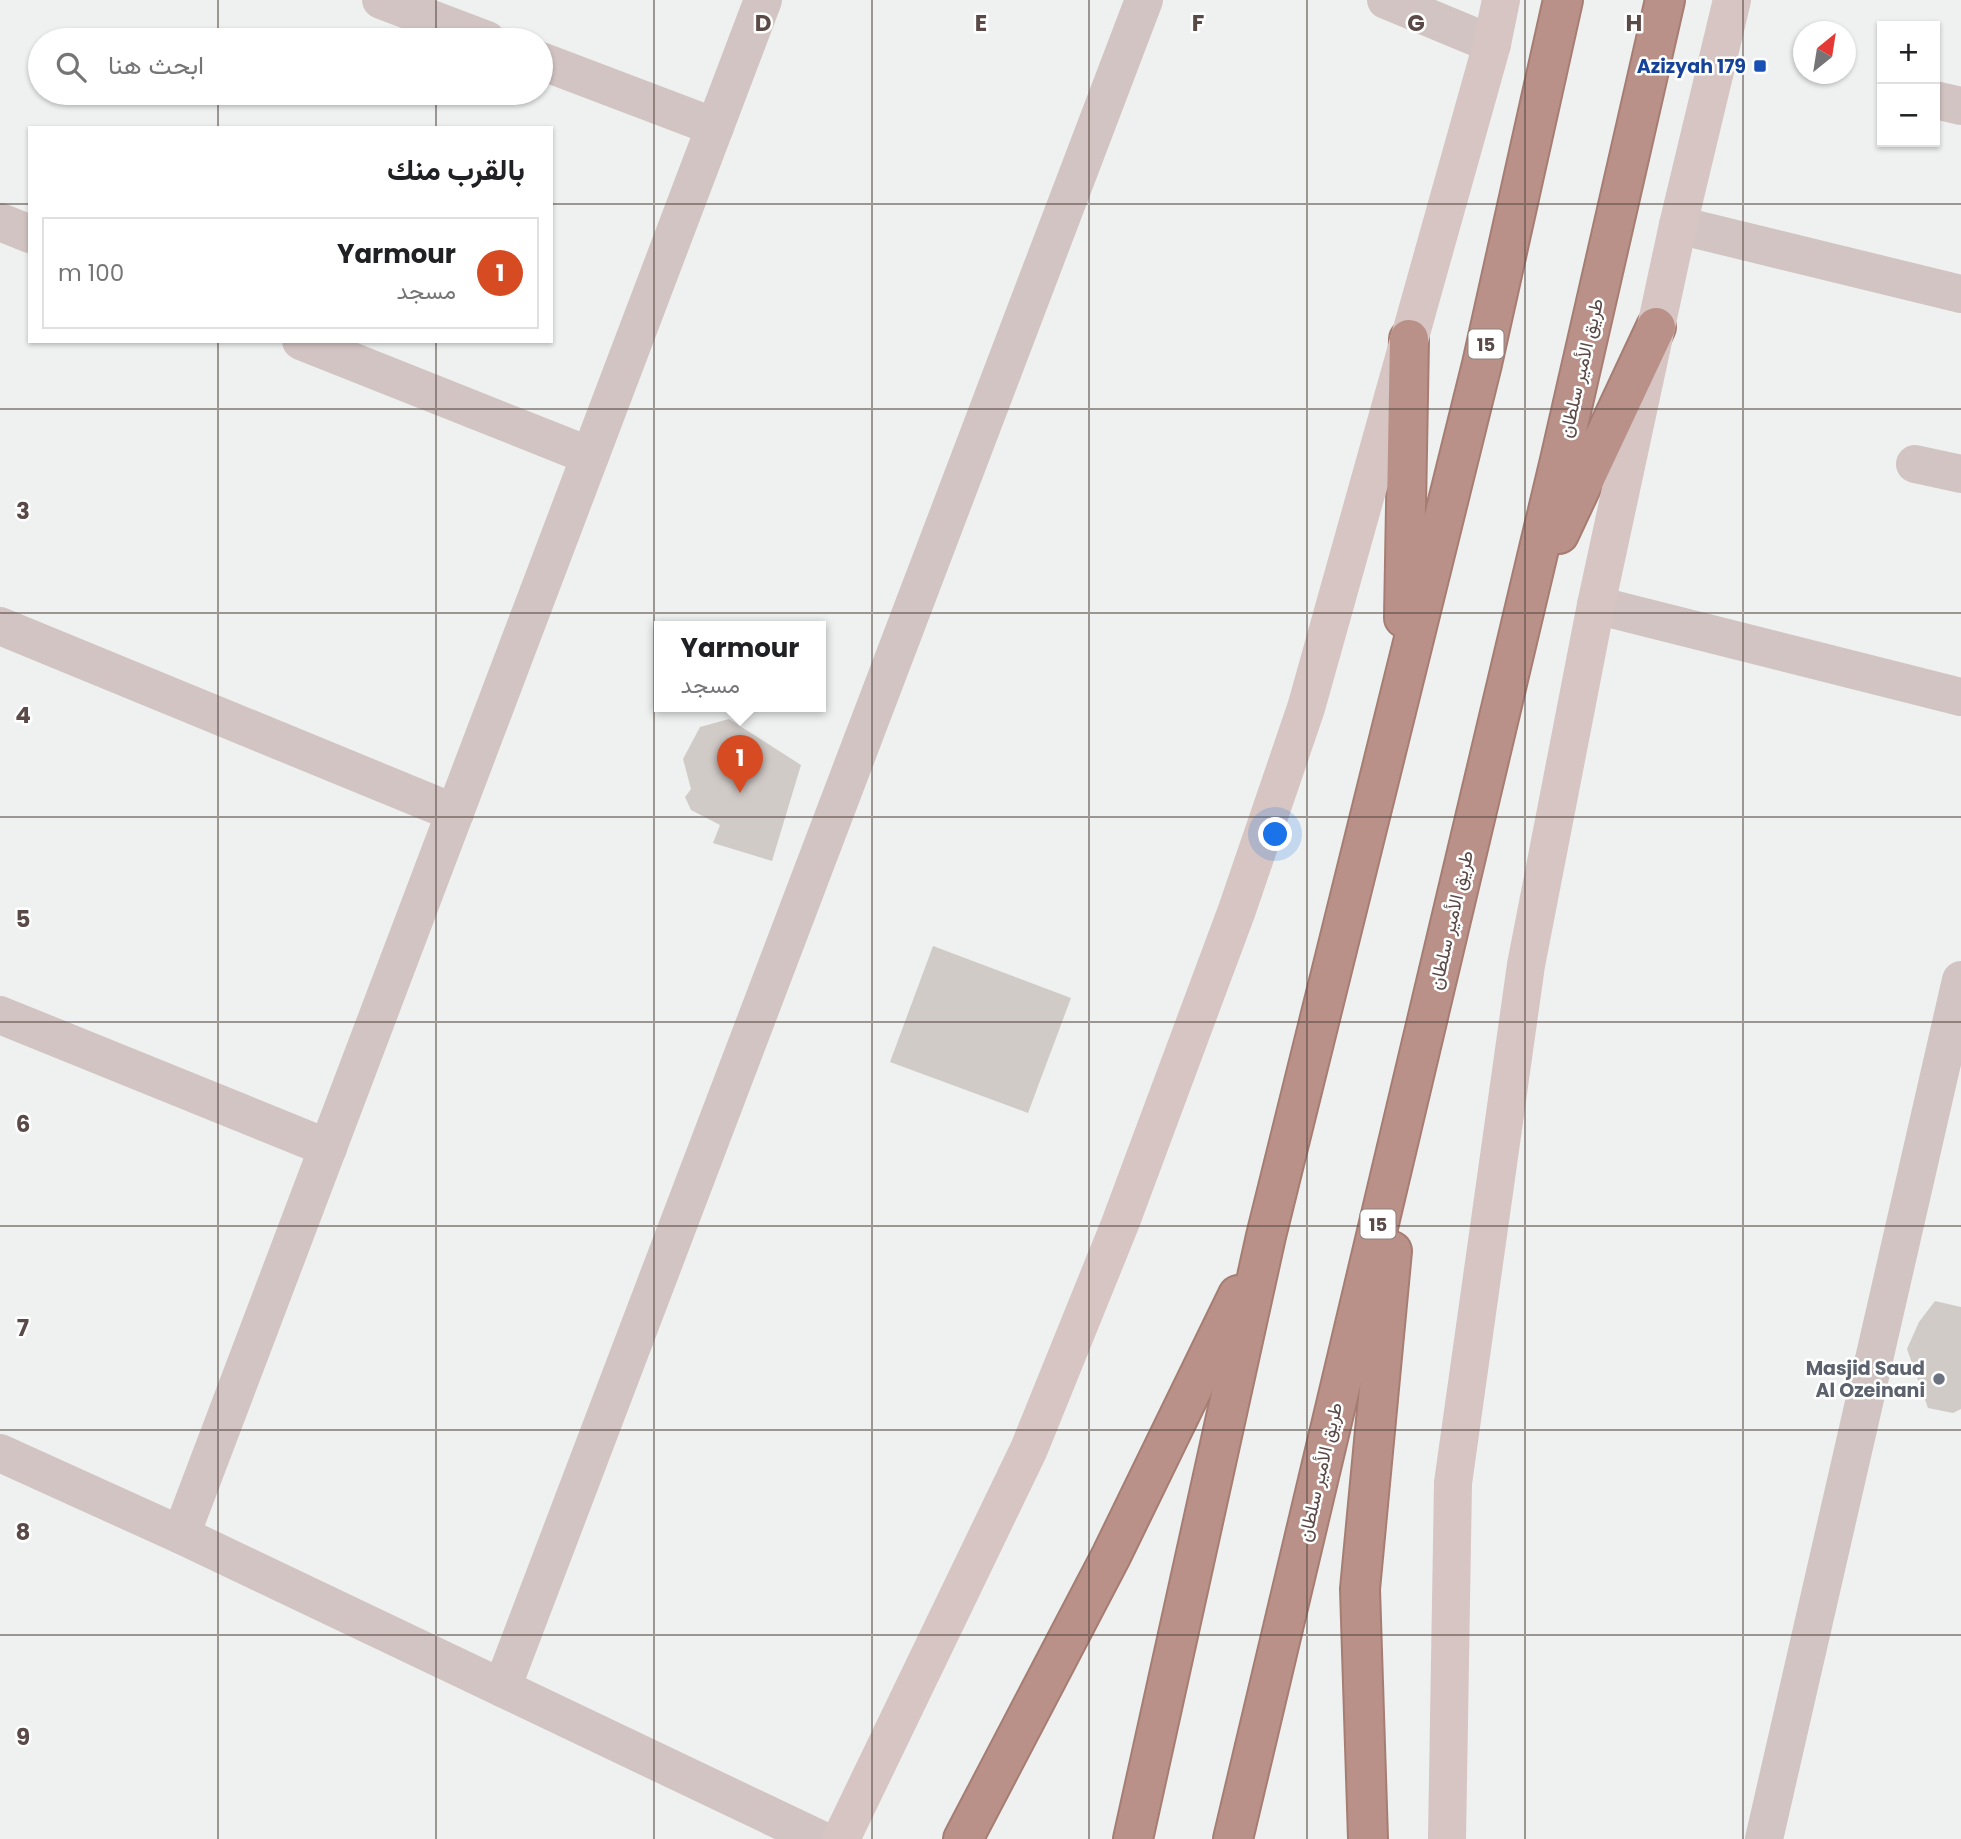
<!DOCTYPE html>
<html lang="ar">
<head>
<meta charset="utf-8">
<style>
	:root { --surface:#fff; --page:#f2f2f2; --text:#202124; --muted:#757577; --line:#e0e0e0; --accent:#d64b22 }
	body { margin:0; font-family:Poppins,Vazirmatn,sans-serif; background:var(--page); color:var(--text); direction:rtl }
	.controls { position:absolute; right:21px; top:21px; display:grid; overflow:hidden; border-radius:0px; box-shadow:0 2px 5px #0004 }
	.controls button { width:63px; height:63px; display:grid; place-items:center; padding:0; border:0; border-bottom:2px solid var(--line); background:var(--surface); color:var(--text); font:35px sans-serif }
	.compass { position:absolute; left:1793px; top:21px; width:63px; height:63px; border-radius:50%; background:var(--surface); box-shadow:0 2px 5px #0004; rotate:30deg }
	.you { position:absolute; left:1276px; top:835px; width:24px; height:24px; margin:-18px; border:5px solid #fff; border-radius:50%; background:#1a73e8; box-shadow:0 0 0 10px #1a73e833 }
	.badge { display:grid; place-items:center; width:46px; height:46px; border-radius:50%; background:var(--accent); color:#fff; font-size:23px; font-weight:700 }
	.pin { position:absolute; translate:-50% -58px; filter:drop-shadow(0 2px 4px #0008) }
	.pin::after { content:''; position:absolute; top:37px; width:24px; height:21px; background:inherit; clip-path:polygon(0 0,100% 0,50% 100%) }
	.popup { position:absolute; left:654px; top:621px; width:172px; height:91px; box-sizing:border-box; display:grid; place-content:center; border-radius:0px; background:var(--surface); filter:drop-shadow(0 2px 5px #0005); font-size:23px; white-space:nowrap; color:var(--muted) }
	.popup b { font-size:26px; color:var(--text) }
	.popup::after { content:''; position:absolute; left:50%; top:100%; margin-left:-14px; border:14px solid transparent; border-top-color:var(--surface) }
	.list { margin:0; padding:0; list-style:none }
	h2 { display:flex; justify-content:space-between; align-items:center; height:91px; margin:0; padding:0 28px; font-size:30px }
	h2 small { font-size:23px; font-weight:400; color:var(--muted) }
	.list li { display:grid; grid-template-columns:46px 1fr auto; gap:21px; align-items:center; box-sizing:border-box; height:112px; margin:0 14px 14px; padding:0 14px; border:2px solid var(--line); border-radius:0px }
	.list b { display:block; font-size:26px; white-space:nowrap }
	.list p { margin:0; font-size:23px; white-space:nowrap; color:var(--muted) }
	.list em { font-size:23px; font-style:normal; color:var(--muted) }
	.icon { flex:none; width:38px; height:38px; fill:none; stroke:currentColor; stroke-width:2; stroke-linecap:round; stroke-linejoin:round }
	.map { position:relative; flex:none; width:1961px; height:1839px; overflow:hidden; direction:ltr }
	.search { position:absolute; background:var(--surface); box-shadow:0 2px 5px #0004; left:28px; top:28px; width:525px; height:77px; display:flex; align-items:center; gap:18px; box-sizing:border-box; padding:0 24px; border-radius:38px; color:var(--muted); font-size:26px }
	.panel { position:absolute; background:var(--surface); box-shadow:0 2px 5px #0004; left:28px; top:126px; width:525px; height:217px; border-radius:0px; direction:rtl }
	.map>svg:first-child { display:block }
</style>
</head>
<body>
<div class="map">
<svg width="1961" height="1839" viewBox="0 0 1961 1839">
	<rect width="100%" height="100%" fill="#eef1f0"/>
	<!-- building -->
	<g fill="#d1cbc8">
		<polygon points="729,719 801,765 772,861 713,843 720,825 691,810 685,797 691,789 683,759 700,727"/>
		<polygon points="933,946 1071,998 1028,1113 890,1062"/>
		<polygon points="1935,1301 1961,1307 1961,1409 1953,1413 1928,1408 1907,1349 1919,1322"/>
	</g>
	<g fill="none" stroke-linecap="round" stroke-linejoin="round">
		<!-- highway casing -->
		<g stroke="#a67d73" stroke-width="42">
			<g id="highway">
				<polyline points="1559,534 1656,327"/>
				<polyline points="1404,618 1409,339"/>
				<polyline points="963,1839 1111,1556 1238,1295"/>
				<polyline points="1133,1839 1266,1236 1482,364 1563,0"/>
				<polyline points="1233,1839 1560,460 1665,0"/>
				<polyline points="1368,1839 1360,1589 1392,1251"/>
			</g>
		</g>
		<!-- street -->
		<g stroke="#d2c4c2" stroke-width="38">
			<polyline points="381,0 487,40"/>
			<polyline points="1386,0 1492,44"/>
			<polyline points="541,61 715,127"/>
			<polyline points="1935,100 1961,106"/>
			<polyline points="0,222 30,234"/>
			<polyline points="1678,225 1961,294"/>
			<polyline points="301,341 590,456"/>
			<polyline points="1915,464 1961,474"/>
			<polyline points="1596,605 1961,697"/>
			<polyline points="0,626 455,813"/>
			<polyline points="0,1015 328,1148"/>
			<polyline points="0,1453 181,1535 819,1839"/>
			<polyline points="181,1535 763,0"/>
			<polyline points="502,1688 1144,0"/>
			<polyline points="1764,1839 1961,980"/>
		</g>
		<!-- secondary -->
		<g stroke="#d6c5c2" stroke-width="38">
			<polyline points="841,1839 1029,1449 1120,1224 1237,910 1306,708 1492,44 1501,0"/>
			<polyline points="1447,1839 1453,1483 1526,965 1596,605 1678,225 1732,0"/>
		</g>
		<!-- highway -->
		<use href="#highway" stroke="#ba9188" stroke-width="38"/>
	</g>
	<!-- grid -->
	<path fill="none" stroke="#5a4a47" stroke-width="2" stroke-opacity="0.55" d="M218,0v40M436,0v40M654,0v1839M872,0v1839M1089,0v1839M1307,0v1839M1525,0v1839M1743,0v1839M218,93v35M436,93v35M0,204h30M551,204h1410M218,341v1498M436,341v1498M0,409h1961M0,613h1961M0,817h1961M0,1022h1961M0,1226h1961M0,1430h1961M0,1635h1961"/>
	<!-- markers -->
	<rect fill="#1a4fb4" stroke="#fff" stroke-width="2.5" x="1753" y="59" width="14" height="14" rx="3.5"/>
	<circle fill="#6b7280" stroke="#fff" stroke-width="2.5" cx="1939" cy="1379" r="7"/>
	<g text-anchor="middle" dominant-baseline="central" stroke-width="5" stroke-linejoin="round" paint-order="stroke">
		<!-- shield labels -->
		<g fill="#fff" stroke="#8c807e" stroke-width="2">
			<rect x="1468.5" y="329.5" width="35" height="29" rx="5"/>
			<rect x="1360.5" y="1209.5" width="35" height="29" rx="5"/>
		</g>
		<g font-size="18" font-weight="bold" fill="#5a4a47">
			<text x="1486" y="344">15</text>
			<text x="1378" y="1224">15</text>
		</g>
		<!-- transit labels -->
		<g font-size="19" font-weight="bold" fill="#164399" stroke="#fff" text-anchor="end">
			<text x="1746" y="66">Azizyah 179</text>
		</g>
		<!-- street labels -->
		<g font-size="19" fill="#5a4a47" stroke="#fff">
			<text transform="translate(1581 368) rotate(-77)">طريق الأمير سلطان</text>
			<text transform="translate(1451 920) rotate(-77)">طريق الأمير سلطان</text>
			<text transform="translate(1320 1472) rotate(-77)">طريق الأمير سلطان</text>
		</g>
		<!-- worship labels -->
		<g font-size="19" font-weight="bold" fill="#5b616d" stroke="#fff" text-anchor="end">
			<text x="1925" y="1368">Masjid Saud<tspan x="1925" dy="22">Al Ozeinani</tspan></text>
		</g>
	</g>
	<g font-size="23" text-anchor="middle" font-weight="bold" fill="#5a4a47" stroke="#fff" stroke-width="5" stroke-linejoin="round" paint-order="stroke">
		<text x="763" y="31">D</text>
		<text x="981" y="31">E</text>
		<text x="1198" y="31">F</text>
		<text x="1416" y="31">G</text>
		<text x="1634" y="31">H</text>
		<text x="23" y="519">3</text>
		<text x="23" y="723">4</text>
		<text x="23" y="927">5</text>
		<text x="23" y="1132">6</text>
		<text x="23" y="1336">7</text>
		<text x="23" y="1540">8</text>
		<text x="23" y="1745">9</text>
	</g>
</svg>
<div class="controls">
<button>+</button>
<button>−</button>
</div>
<svg class="compass" viewBox="-18 -18 36 36"><path d="M0-13l5 13h-10z" fill="#e53935"/><path d="M0 13l5-13h-10z" fill="#757577"/></svg>
<div class="you"></div>
<div class="pin badge" style="left:740px;top:793px">1</div>
<div class="popup"><b>Yarmour</b>مسجد</div>
<div class="search"><svg class="icon" aria-label="search" viewBox="0 0 24 24"><circle cx="10" cy="10" r="6"/><path d="M15 15l6 6"/></svg>ابحث هنا</div>
<section class="panel">
<h2>بالقرب منك<small></small></h2>
<ul class="list">
<li><span class="badge">1</span><div><b>Yarmour</b><p>مسجد</p></div><em>100 m</em></li>
</ul>
</section>
</div>
</body>
</html>
